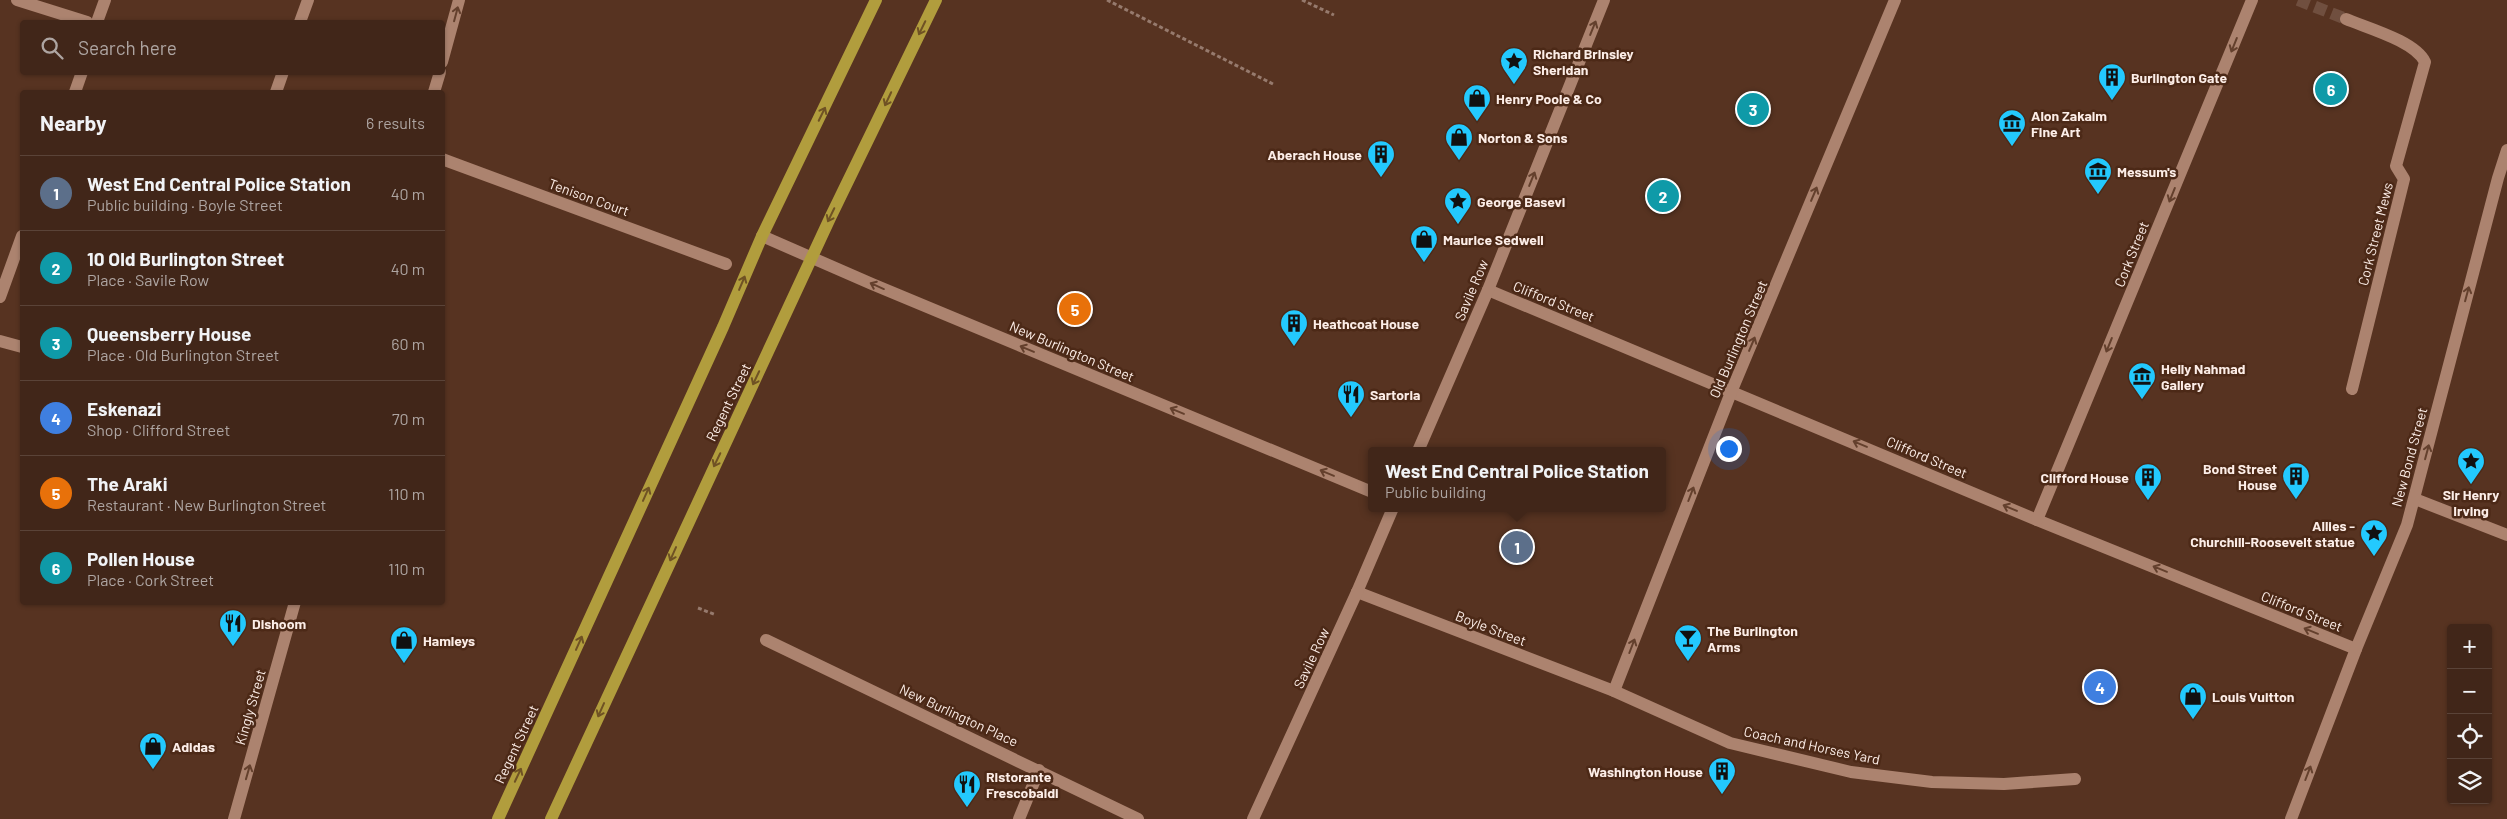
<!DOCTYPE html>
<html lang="en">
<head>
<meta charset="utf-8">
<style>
	:root { --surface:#412619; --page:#4c3226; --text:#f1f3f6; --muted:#aea5a2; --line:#5a4338; --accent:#8bbbb9 }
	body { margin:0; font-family:Barlow,sans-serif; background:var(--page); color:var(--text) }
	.controls { position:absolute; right:15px; bottom:15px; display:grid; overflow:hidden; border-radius:5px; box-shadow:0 1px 4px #0004 }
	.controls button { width:45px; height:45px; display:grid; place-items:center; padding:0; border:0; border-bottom:1px solid var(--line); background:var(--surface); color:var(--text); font:25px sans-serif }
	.you { position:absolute; left:1728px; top:448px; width:18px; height:18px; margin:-12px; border:4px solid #fff; border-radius:50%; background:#1a73e8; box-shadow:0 0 0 8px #1a73e833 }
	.badge { display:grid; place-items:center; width:32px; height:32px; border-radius:50%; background:var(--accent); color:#fff; font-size:16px; font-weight:700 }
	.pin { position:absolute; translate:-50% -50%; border:2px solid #fff; box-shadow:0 1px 5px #0006 }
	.popup { position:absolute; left:1368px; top:447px; width:298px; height:65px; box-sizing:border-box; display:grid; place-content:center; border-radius:5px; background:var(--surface); filter:drop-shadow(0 1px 4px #0005); font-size:16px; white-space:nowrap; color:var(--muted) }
	.popup b { font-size:19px; color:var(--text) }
	.popup::after { content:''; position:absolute; left:50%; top:100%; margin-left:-10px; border:10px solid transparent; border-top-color:var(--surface) }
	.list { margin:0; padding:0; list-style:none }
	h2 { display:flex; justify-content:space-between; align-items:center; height:65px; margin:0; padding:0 20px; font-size:21px }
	h2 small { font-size:16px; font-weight:400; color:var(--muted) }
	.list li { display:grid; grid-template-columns:32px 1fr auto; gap:15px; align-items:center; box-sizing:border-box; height:75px; padding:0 20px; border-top:1px solid var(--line) }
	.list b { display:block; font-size:19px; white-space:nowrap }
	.list p { margin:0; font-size:16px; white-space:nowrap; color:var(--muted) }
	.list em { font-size:16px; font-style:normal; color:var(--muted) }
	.icon { flex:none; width:28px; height:28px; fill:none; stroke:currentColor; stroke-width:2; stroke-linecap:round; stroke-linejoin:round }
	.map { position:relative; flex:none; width:2507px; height:819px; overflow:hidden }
	.search { position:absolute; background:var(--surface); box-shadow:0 1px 4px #0004; left:20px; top:20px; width:425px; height:55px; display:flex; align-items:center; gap:12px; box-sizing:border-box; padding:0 18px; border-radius:5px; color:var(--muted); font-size:19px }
	.panel { position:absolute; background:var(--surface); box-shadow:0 1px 4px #0004; left:20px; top:90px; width:425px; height:515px; border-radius:5px }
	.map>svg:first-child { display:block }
</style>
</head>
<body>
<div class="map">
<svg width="2507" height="819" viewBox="0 0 2507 819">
	<rect width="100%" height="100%" fill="#573321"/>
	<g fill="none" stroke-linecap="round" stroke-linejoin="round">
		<!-- minor-tunnel -->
		<polyline stroke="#704f3f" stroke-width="12" stroke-dasharray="12 6" stroke-linecap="butt" points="2298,0 2346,19"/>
		<!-- path -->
		<g stroke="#967a6d" stroke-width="3" stroke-dasharray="4 2.5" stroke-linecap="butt">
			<polyline points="1107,0 1275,85"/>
			<polyline points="1302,0 1334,15"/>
			<polyline points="698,608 716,615"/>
		</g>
		<!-- minor -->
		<g stroke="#ac836f" stroke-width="12">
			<polyline points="17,0 87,22"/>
			<path d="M2346,19c21,9 69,22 79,43l-29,104 8,13 -52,210"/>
			<polyline points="97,22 105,0"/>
			<polyline points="300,22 308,0"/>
			<polyline points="442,62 459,0"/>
			<polyline points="75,92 82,72"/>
			<polyline points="276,92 283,72"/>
			<polyline points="434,92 440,72"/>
			<polyline points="442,159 726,264"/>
			<polyline points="762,236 872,284 1372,492"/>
			<polyline points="1488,290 2037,520 2356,649"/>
			<polyline points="0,297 22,236"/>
			<polyline points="0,341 22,347"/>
			<polyline points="1418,451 1488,290 1604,0"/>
			<polyline points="2415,499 2507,535"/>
			<polyline points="2037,520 2252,0"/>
			<polyline points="1357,592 1614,691 1730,743 1851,772 1932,782 2004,784 2075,779"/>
			<polyline points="766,640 1138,819"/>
			<polyline points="1614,691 1732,390 1895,0"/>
			<polyline points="234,819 295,602"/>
			<polyline points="1019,819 1039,770"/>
			<polyline points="1253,819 1357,592 1393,508"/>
			<polyline points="2291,819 2356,649 2407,525 2498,178 2507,150"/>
		</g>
		<!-- major -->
		<g stroke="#b19d3d" stroke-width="12">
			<polyline points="498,819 723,327 762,236 876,0"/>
			<polyline points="551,819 831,216 936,0"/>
		</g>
	</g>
	<!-- one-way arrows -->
	<defs><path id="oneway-shaft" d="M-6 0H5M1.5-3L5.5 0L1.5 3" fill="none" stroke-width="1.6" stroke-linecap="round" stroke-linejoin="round" transform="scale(1.25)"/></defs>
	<g stroke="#64402d">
		<use href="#oneway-shaft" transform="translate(456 14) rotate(-75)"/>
		<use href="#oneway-shaft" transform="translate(1593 28) rotate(-68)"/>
		<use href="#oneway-shaft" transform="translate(2234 45) rotate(112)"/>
		<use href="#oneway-shaft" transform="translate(1532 179) rotate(-68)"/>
		<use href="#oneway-shaft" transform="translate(1814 194) rotate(-67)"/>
		<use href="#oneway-shaft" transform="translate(2172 195) rotate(112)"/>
		<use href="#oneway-shaft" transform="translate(877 286) rotate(-156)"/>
		<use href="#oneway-shaft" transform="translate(2467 294) rotate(-75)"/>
		<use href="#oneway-shaft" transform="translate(1752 344) rotate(-67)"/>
		<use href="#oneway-shaft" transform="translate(2109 345) rotate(112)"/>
		<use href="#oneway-shaft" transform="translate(1027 349) rotate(-157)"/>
		<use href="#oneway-shaft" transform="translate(1177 411) rotate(-157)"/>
		<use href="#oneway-shaft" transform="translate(1860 444) rotate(-157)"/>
		<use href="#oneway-shaft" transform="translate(2427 452) rotate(-75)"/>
		<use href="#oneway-shaft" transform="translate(1327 473) rotate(-157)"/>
		<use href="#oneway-shaft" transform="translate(1691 494) rotate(-69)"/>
		<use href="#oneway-shaft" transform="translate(2010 508) rotate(-157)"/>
		<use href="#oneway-shaft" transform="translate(2160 569) rotate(-158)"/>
		<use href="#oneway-shaft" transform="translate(2311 631) rotate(-158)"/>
		<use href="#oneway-shaft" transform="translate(1632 646) rotate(-69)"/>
		<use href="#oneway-shaft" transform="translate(248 772) rotate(-74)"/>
		<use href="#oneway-shaft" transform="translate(2308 773) rotate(-69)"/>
	</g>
	<g stroke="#6f5224">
		<use href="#oneway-shaft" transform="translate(922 28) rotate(116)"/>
		<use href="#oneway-shaft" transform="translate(888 99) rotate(115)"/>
		<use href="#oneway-shaft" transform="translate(822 114) rotate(-64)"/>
		<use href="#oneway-shaft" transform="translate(831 215) rotate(116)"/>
		<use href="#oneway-shaft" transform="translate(742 283) rotate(-67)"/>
		<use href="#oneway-shaft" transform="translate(756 378) rotate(115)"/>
		<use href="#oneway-shaft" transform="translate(717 460) rotate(116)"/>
		<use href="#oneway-shaft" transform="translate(646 494) rotate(-66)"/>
		<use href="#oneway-shaft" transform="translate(673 554) rotate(114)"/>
		<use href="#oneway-shaft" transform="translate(579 643) rotate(-66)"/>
		<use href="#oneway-shaft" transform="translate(601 710) rotate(114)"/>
		<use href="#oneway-shaft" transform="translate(518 775) rotate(-65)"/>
	</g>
	<!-- icons -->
	<defs>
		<g id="sight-pin" transform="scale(1.4375)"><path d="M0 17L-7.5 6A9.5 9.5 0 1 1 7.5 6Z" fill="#23c9fe" stroke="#4c2917"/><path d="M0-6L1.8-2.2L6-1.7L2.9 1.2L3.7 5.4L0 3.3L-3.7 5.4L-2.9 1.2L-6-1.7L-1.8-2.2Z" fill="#111"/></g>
		<g id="building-pin" transform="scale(1.4375)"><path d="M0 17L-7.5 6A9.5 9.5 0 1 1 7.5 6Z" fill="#23c9fe" stroke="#4c2917"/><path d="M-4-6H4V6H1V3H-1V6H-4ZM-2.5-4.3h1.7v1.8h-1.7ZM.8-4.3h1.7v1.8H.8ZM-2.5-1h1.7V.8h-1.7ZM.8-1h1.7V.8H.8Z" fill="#111"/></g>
		<g id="shop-pin" transform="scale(1.4375)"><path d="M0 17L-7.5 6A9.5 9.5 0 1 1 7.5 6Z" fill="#23c9fe" stroke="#4c2917"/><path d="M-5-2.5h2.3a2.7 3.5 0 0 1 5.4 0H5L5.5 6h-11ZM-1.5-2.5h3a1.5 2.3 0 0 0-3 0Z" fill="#111"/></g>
		<g id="museum-pin" transform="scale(1.4375)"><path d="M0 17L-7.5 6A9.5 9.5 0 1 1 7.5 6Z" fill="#23c9fe" stroke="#4c2917"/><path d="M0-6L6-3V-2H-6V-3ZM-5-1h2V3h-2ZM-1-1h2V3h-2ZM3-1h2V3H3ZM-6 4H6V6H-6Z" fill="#111"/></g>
		<g id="restaurant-pin" transform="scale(1.4375)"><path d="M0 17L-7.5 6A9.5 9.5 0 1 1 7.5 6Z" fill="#23c9fe" stroke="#4c2917"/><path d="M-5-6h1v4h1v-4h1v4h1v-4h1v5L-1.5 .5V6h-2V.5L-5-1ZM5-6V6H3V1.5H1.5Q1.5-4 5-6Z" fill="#111"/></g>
		<g id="bar-pin" transform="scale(1.4375)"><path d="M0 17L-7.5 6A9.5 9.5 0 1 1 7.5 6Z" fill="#23c9fe" stroke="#4c2917"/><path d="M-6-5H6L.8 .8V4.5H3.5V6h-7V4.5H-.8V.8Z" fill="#111"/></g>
	</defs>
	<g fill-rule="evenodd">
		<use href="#sight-pin" x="1514" y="61"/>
		<use href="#building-pin" x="2112" y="77"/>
		<use href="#shop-pin" x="1477" y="98"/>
		<use href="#museum-pin" x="2012" y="123"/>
		<use href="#shop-pin" x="1459" y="137"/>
		<use href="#building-pin" x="1381" y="154"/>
		<use href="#museum-pin" x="2098" y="171"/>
		<use href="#sight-pin" x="1458" y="201"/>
		<use href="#shop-pin" x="1424" y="239"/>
		<use href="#building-pin" x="1294" y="323"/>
		<use href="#museum-pin" x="2142" y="376"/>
		<use href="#restaurant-pin" x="1351" y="394"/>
		<use href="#sight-pin" x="2471" y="461"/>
		<use href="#building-pin" x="2296" y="476"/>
		<use href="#building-pin" x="2148" y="477"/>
		<use href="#sight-pin" x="2374" y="533"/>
		<use href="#restaurant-pin" x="233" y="623"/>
		<use href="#bar-pin" x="1688" y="638"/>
		<use href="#shop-pin" x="404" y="640"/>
		<use href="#shop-pin" x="2193" y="696"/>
		<use href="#shop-pin" x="153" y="746"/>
		<use href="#building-pin" x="1722" y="771"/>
		<use href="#restaurant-pin" x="967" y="784"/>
	</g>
	<g text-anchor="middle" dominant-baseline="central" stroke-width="5" stroke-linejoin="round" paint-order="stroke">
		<!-- poi labels -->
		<g font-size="14" font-weight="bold" fill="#fcede7" stroke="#4c2917" text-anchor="start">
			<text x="1533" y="53">Richard Brinsley<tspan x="1533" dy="16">Sheridan</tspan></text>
			<text x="2131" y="77">Burlington Gate</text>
			<text x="1496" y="98">Henry Poole &amp; Co</text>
			<text x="2031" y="115">Alon Zakaim<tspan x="2031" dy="16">Fine Art</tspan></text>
			<text x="1478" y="137">Norton &amp; Sons</text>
			<text x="1362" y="154" text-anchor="end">Aberach House</text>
			<text x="2117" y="171">Messum's</text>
			<text x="1477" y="201">George Basevi</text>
			<text x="1443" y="239">Maurice Sedwell</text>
			<text x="1313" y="323">Heathcoat House</text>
			<text x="2161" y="368">Helly Nahmad<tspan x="2161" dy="16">Gallery</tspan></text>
			<text x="1370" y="394">Sartoria</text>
			<text x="2277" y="468" text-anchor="end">Bond Street<tspan x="2277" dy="16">House</tspan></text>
			<text x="2129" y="477" text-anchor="end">Clifford House</text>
			<text x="2471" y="494" text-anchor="middle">Sir Henry<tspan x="2471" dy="16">Irving</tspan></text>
			<text x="2355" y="525" text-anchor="end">Allies -<tspan x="2355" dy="16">Churchill-Roosevelt statue</tspan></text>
			<text x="252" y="623">Dishoom</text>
			<text x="1707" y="630">The Burlington<tspan x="1707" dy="16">Arms</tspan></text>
			<text x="423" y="640">Hamleys</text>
			<text x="2212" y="696">Louis Vuitton</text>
			<text x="172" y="746">Adidas</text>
			<text x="1703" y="771" text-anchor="end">Washington House</text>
			<text x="986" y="776">Ristorante<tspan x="986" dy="16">Frescobaldi</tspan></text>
		</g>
		<!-- street labels -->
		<g font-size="14" fill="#fcede7" stroke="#4c2917">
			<text transform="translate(589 197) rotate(20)">Tenison Court</text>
			<text transform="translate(2375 234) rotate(-76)">Cork Street Mews</text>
			<text transform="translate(2131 254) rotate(-68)">Cork Street</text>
			<text transform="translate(1471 290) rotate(-67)">Savile Row</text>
			<text transform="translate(1554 301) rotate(22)">Clifford Street</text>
			<text transform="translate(1738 339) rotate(-67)">Old Burlington Street</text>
			<text transform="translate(1072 351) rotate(23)">New Burlington Street</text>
			<text transform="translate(728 402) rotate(-64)">Regent Street</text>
			<text transform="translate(1927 457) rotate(23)">Clifford Street</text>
			<text transform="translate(2409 457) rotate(-75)">New Bond Street</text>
			<text transform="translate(2302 611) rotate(22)">Clifford Street</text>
			<text transform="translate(1491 628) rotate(21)">Boyle Street</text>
			<text transform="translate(1311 658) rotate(-65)">Savile Row</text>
			<text transform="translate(250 707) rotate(-74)">Kingly Street</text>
			<text transform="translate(959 715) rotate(25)">New Burlington Place</text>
			<text transform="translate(516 744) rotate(-65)">Regent Street</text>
			<text transform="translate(1812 745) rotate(12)">Coach and Horses Yard</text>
		</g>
	</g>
</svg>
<div class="controls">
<button>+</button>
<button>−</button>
<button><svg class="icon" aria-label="locate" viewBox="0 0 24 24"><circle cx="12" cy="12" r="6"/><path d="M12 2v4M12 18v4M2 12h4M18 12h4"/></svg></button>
<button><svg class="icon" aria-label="layers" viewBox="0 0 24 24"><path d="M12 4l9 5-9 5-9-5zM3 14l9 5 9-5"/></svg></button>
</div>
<div class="you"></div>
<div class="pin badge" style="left:1517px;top:547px;background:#5c6f8a">1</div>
<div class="popup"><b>West End Central Police Station</b>Public building</div>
<div class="pin badge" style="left:1663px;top:196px;background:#0f9aa8">2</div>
<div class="pin badge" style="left:1753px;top:109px;background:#0f9aa8">3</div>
<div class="pin badge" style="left:2100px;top:687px;background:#3f7fe0">4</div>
<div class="pin badge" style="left:1075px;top:309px;background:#e8710a">5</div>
<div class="pin badge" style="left:2331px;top:89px;background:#0f9aa8">6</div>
<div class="search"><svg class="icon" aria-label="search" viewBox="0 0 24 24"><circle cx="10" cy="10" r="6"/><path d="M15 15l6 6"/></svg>Search here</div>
<section class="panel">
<h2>Nearby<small>6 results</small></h2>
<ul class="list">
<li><span class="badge" style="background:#5c6f8a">1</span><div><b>West End Central Police Station</b><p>Public building · Boyle Street</p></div><em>40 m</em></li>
<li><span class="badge" style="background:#0f9aa8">2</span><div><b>10 Old Burlington Street</b><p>Place · Savile Row</p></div><em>40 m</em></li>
<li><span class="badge" style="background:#0f9aa8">3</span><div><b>Queensberry House</b><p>Place · Old Burlington Street</p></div><em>60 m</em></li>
<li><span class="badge" style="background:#3f7fe0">4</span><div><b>Eskenazi</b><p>Shop · Clifford Street</p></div><em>70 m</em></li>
<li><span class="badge" style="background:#e8710a">5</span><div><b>The Araki</b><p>Restaurant · New Burlington Street</p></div><em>110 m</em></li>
<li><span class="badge" style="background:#0f9aa8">6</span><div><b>Pollen House</b><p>Place · Cork Street</p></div><em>110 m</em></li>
</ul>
</section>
</div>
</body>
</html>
